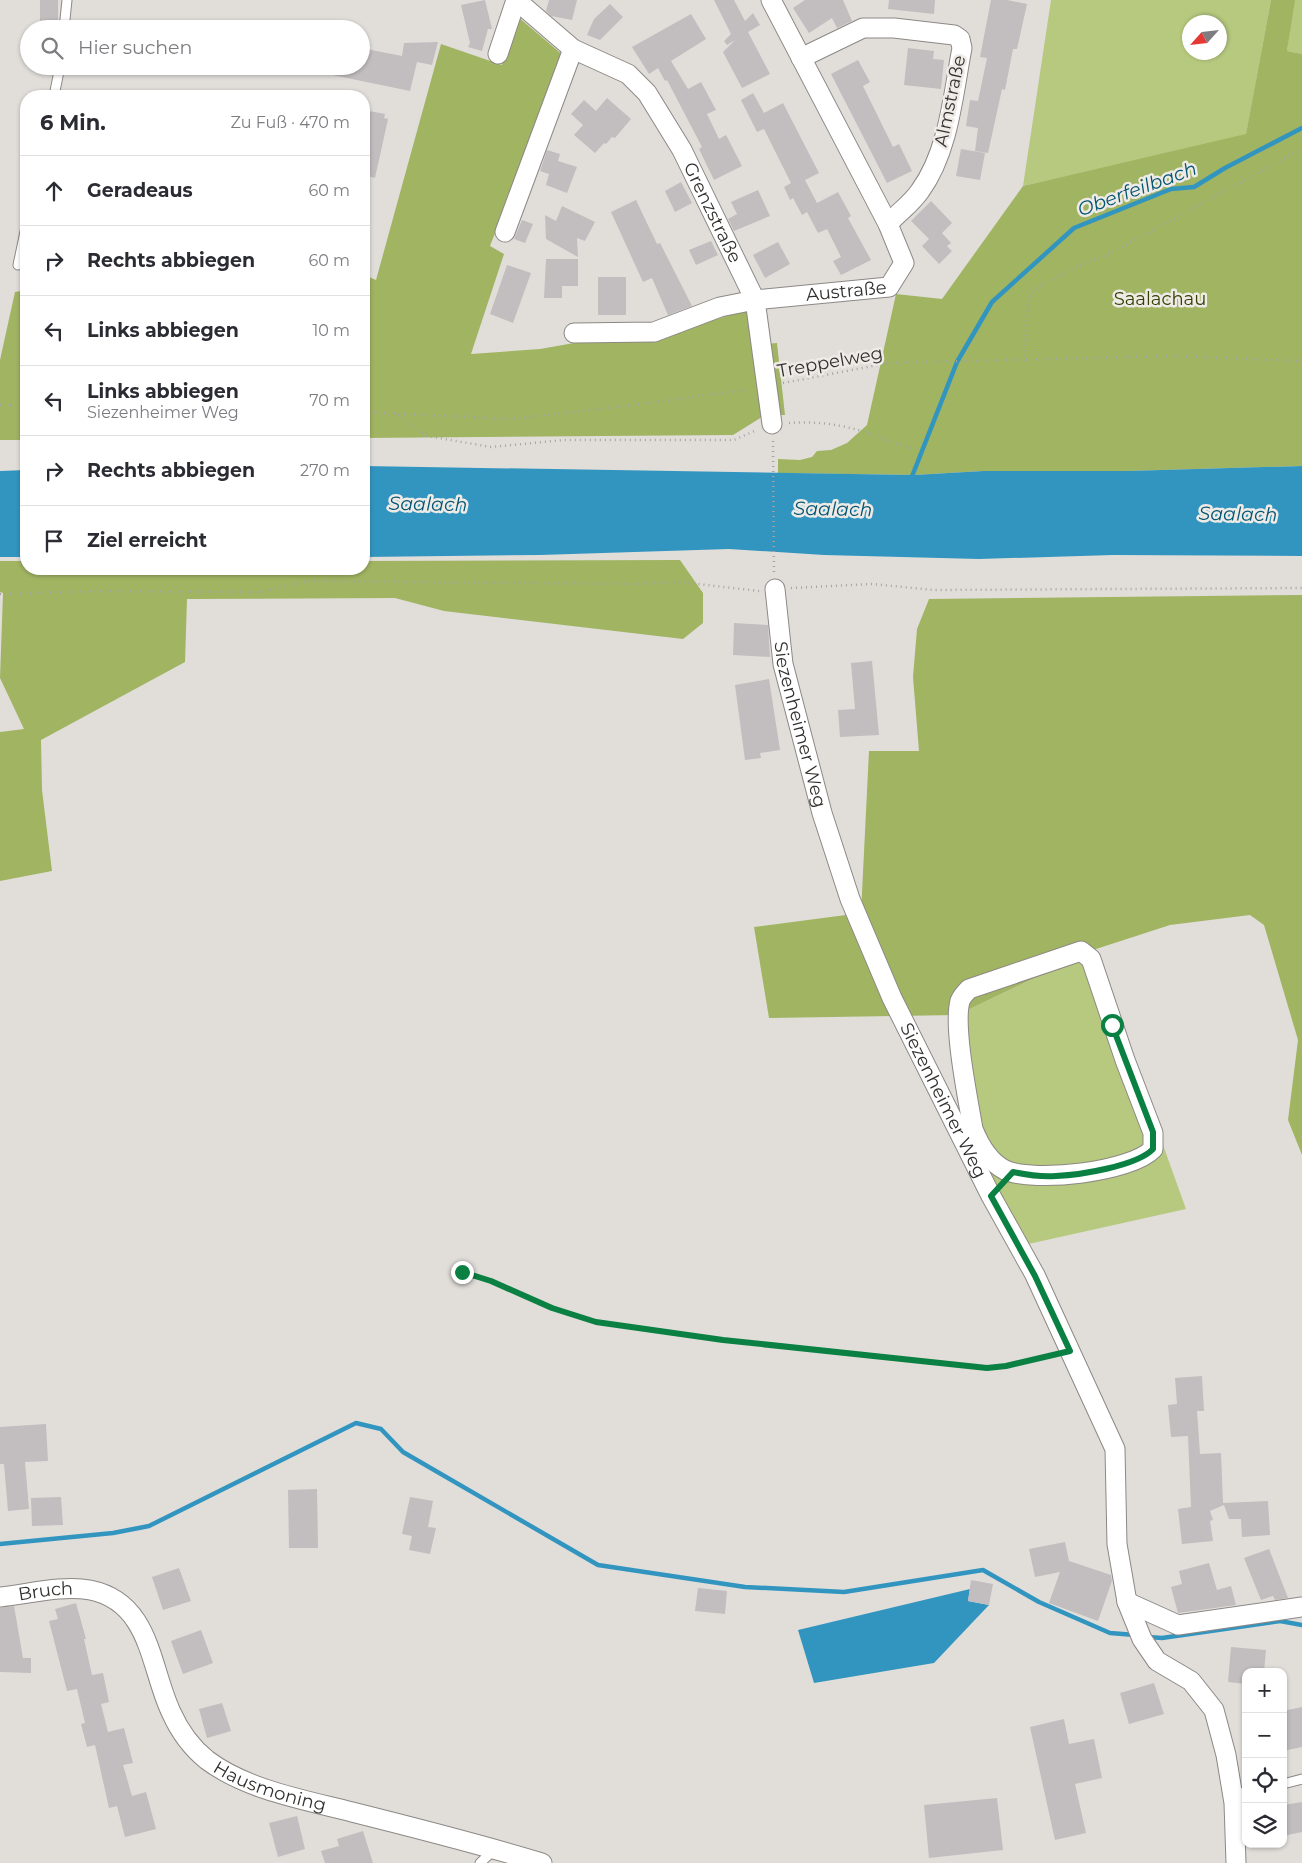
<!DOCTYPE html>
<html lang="de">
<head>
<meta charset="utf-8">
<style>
	:root { --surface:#fff; --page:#f2f2f3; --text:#2b2b33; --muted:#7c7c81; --line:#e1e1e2 }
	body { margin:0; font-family:Montserrat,sans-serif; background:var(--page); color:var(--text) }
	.controls { position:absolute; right:15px; bottom:15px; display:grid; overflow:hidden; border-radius:10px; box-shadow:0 1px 4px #0004 }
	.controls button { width:45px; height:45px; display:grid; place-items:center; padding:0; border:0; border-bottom:1px solid var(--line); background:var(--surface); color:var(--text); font:25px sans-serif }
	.compass { position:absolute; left:1182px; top:15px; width:45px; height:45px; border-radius:50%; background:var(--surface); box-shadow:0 1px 4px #0004; rotate:243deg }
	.stop { position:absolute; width:15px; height:15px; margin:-11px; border:4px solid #0b8043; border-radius:50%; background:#fff }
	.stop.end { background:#0b8043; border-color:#fff; box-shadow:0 1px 5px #0008 }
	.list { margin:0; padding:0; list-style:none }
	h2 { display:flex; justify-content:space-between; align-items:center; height:65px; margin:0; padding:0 20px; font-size:21px }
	h2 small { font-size:16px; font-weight:400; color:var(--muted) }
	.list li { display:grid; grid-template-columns:32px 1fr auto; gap:15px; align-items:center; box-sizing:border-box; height:70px; padding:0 20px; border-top:1px solid var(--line) }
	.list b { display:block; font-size:19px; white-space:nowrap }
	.list p { margin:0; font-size:16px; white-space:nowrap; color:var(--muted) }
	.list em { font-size:16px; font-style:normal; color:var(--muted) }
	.icon { flex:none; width:28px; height:28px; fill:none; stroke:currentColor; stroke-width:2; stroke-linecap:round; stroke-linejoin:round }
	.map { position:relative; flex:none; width:1302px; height:1863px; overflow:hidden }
	.search { position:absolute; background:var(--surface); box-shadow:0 1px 4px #0004; left:20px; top:20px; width:350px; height:55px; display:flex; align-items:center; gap:12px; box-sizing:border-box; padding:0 18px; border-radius:28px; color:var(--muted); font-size:19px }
	.panel { position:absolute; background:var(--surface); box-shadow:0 1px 4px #0004; left:20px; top:90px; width:350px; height:485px; border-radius:20px }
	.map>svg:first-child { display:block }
</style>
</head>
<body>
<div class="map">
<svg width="1302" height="1863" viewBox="0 0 1302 1863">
	<rect width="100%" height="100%" fill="#e1deda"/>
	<!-- green -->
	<g fill="#b6c97e" fill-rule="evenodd">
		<path d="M1051,0h220l-25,135 -223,51zM1190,22h30v30h-30z"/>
		<polygon points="1294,0 1302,0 1302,54 1287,51"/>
		<polygon points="1093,950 1186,1209 1024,1245 976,1144 957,1015"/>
	</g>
	<!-- forest -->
	<g fill="#a0b462">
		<polygon points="1271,0 1295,0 1287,51 1302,54 1302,466 1127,471 983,471 914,475 778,473 778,459 800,460 812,457 817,451 831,450 847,443 867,425 896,294 942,299 1023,186 1246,134"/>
		<polygon points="517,16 564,56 490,246 504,254 471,354 540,349 608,337 653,337 748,310 752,345 777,343 785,415 765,415 733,435 364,438 364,275 376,280 441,44 502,65"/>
		<polygon points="26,290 26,440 0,440 0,360 15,292"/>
		<polygon points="680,560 703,593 703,623 683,639 444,611 395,598 187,599 185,662 41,740 42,790 52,871 0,881 0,732 24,729 0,678 3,593 0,592 0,561 26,561 26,569 364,569 364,561"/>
		<polygon points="1302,595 1302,1155 1288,1120 1298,1040 1264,925 1250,915 1170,925 1093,950 957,1015 769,1018 754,927 861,913 869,751 919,751 913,677 917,629 929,599"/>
	</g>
	<!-- water -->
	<g fill="#3295c0">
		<polygon points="364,466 914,475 983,471 1127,471 1302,466 1302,556 1113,555 979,559 824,555 729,549 540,555 364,557"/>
		<polygon points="26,470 26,557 0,557 0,471"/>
		<polygon points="970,1589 968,1601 989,1605 934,1663 814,1683 798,1630"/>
	</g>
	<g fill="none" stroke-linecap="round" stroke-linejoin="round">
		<!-- stream -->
		<g stroke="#3295c0" stroke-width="4.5">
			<polyline points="911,479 957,362 992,302 1074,228 1171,189 1194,187 1225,168 1302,128"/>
			<polyline points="0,1544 113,1533 149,1526 356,1423 381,1429 403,1452 598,1565 745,1587 844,1592 983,1570 1039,1602 1110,1633 1135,1635"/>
			<polyline points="1148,1637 1162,1638 1280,1621 1302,1625"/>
		</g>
	</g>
	<!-- building -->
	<g fill="#c2bdbf">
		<rect x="40" y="0" width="18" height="21"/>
		<polygon points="485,0 492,29 488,29 482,51 468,47 470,43 461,5"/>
		<polygon points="549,0 577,0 572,20 551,16 546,11"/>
		<polygon points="714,0 734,0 745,21 753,13 760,25 748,32 770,74 742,88 723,52 735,40 727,45 724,41 731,34"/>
		<polygon points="805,0 843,0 852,21 837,28 832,18 809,33 793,8"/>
		<polygon points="889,0 935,0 934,14 888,9"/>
		<polygon points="991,0 1007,0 1027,4 1017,49 1013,49 1005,90 1002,89 988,153 975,151 978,128 966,126 970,100 978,101 987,58 980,57"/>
		<polygon points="610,4 623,17 600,40 587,35 594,19"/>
		<polygon points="691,14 706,39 671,61 688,89 701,82 716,110 707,114 719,139 726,135 742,166 714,180 699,149 702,147 667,80 665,81 658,68 649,74 632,47"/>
		<polygon points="438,42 432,65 417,62 410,91 318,72 319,66 361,66 361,48 402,56 404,43"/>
		<polygon points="908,48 934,51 933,59 944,60 941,89 904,85"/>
		<polygon points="858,60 870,82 863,86 893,147 899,144 912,171 887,183 831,74"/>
		<polygon points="753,93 764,113 783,103 819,173 805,180 817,203 838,192 851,216 848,218 871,260 841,275 833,261 841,257 827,229 818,233 807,212 802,215 793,198 790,200 784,187 791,183 764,129 757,132 741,100"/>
		<polygon points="607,98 631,119 615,138 612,137 606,144 604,143 595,153 574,135 583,125 571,114 584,100 596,111"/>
		<polygon points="364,110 385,114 384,118 388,119 375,178 364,175"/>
		<polygon points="961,149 985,153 980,180 956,176"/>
		<polygon points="547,150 560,154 558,161 577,167 567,193 546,185 549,174 540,171"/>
		<polygon points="681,182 692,203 675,212 665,191"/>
		<polygon points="758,190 770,216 734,231 728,219 737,214 731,202"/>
		<polygon points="636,200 657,244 660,243 692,306 668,315 652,278 643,282 611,212"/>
		<polygon points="931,201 952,223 942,233 951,243 947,246 952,251 939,264 922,246 929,239 911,221"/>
		<polygon points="562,206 595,222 585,241 577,238 578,257 546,239 545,215 556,221"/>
		<polygon points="522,220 533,224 525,243 514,239"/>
		<polygon points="711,241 718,255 696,265 689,250"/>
		<polygon points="778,242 790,264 765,278 753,255"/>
		<polygon points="546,259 578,259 578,286 562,286 562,298 544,298"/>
		<polygon points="507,265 531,273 513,323 490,314"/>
		<rect x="598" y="277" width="28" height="38"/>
		<polygon points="734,623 768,625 770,657 733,655"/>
		<polygon points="872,661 879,735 840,737 838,710 855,709 851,663"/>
		<polygon points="769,679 780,750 760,753 761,758 745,760 735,685"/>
		<polygon points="1202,1376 1204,1411 1197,1411 1200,1454 1221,1453 1223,1503 1268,1501 1270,1535 1242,1537 1241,1519 1229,1519 1224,1505 1210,1511 1213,1520 1210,1521 1213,1541 1182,1544 1178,1509 1191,1507 1188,1436 1171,1437 1168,1405 1177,1404 1175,1378"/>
		<polygon points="46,1424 48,1461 25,1462 29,1509 8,1511 4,1464 0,1464 0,1427"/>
		<polygon points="317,1489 318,1548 289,1548 288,1490"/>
		<polygon points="61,1497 63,1525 32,1526 31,1498"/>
		<polygon points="410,1497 433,1501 428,1527 436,1528 430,1554 409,1550 412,1536 402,1534"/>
		<polygon points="1065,1542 1069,1561 1111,1575 1112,1581 1098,1621 1049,1603 1060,1572 1035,1577 1029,1549"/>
		<polygon points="1269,1549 1288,1598 1275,1600 1273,1596 1261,1600 1244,1558"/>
		<polygon points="1209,1563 1217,1590 1231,1586 1236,1605 1178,1613 1171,1587 1182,1584 1179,1571"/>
		<polygon points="179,1568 191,1601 163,1610 152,1577"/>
		<polygon points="971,1580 993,1584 989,1605 968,1601"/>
		<polygon points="698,1588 727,1591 725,1614 695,1611"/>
		<polygon points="76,1603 86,1639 84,1639 92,1675 103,1673 109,1702 101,1704 108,1732 124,1728 133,1763 123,1765 132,1796 146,1792 156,1829 125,1837 117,1806 109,1808 95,1745 87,1747 81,1724 85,1723 77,1689 67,1691 49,1621 58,1619 55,1609"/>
		<polygon points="14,1606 23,1658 31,1658 31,1673 0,1672 0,1608"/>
		<polygon points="201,1630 213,1663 183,1674 171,1641"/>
		<polygon points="1231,1647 1266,1650 1264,1672 1246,1672 1246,1684 1228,1682"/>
		<polygon points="1154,1683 1164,1714 1129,1724 1120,1693"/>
		<polygon points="222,1703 231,1731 207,1738 199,1709"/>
		<polygon points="1302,1707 1302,1747 1283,1751 1283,1711"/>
		<polygon points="1064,1719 1069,1744 1094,1739 1102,1778 1075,1784 1086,1833 1055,1840 1030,1727"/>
		<polygon points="997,1798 1003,1850 929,1858 924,1805"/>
		<polygon points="1302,1802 1302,1832 1283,1836 1283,1805"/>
		<polygon points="297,1816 305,1849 278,1857 269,1823"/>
		<polygon points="363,1831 373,1863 325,1863 321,1851 339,1846 337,1839"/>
	</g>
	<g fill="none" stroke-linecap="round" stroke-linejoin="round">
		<!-- lane casing -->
		<g stroke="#8c8885" stroke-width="11">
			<g id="lane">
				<polyline points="64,29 67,0"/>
				<polyline points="54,96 60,66"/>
				<polyline points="18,265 26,227"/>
				<polyline points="1283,1784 1302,1779"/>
				<polyline points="1233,1795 1246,1792"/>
				<polyline points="480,1863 495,1849"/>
			</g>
		</g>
		<!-- street casing -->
		<g stroke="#8c8885" stroke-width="21">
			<g id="street">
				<path id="s1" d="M516,0l57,49 55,25 19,19 35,57 73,150 17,124"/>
				<polyline points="498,54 516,0"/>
				<path d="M801,58l62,-30h31l60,7 6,4 2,9c-9,47 -13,103 -42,143 -8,12 -22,22 -32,33"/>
				<polyline points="505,232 573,49"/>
				<path id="s2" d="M574,333l80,-1 66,-25 35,-7 134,-13 15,-24 -16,-39 -117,-224"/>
				<path id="s3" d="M775,589l8,75 39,149 28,86 42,99 99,198 44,79 80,174 2,95 10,58 15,37 15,22 34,20 23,29 12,45 8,48 2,60"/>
				<path d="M1081,951l10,8 34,101 28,73v16c-22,23 -118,34 -148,21 -16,-8 -26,-26 -32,-41 -5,-30 -20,-102 -13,-128 2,-5 5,-8 9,-12z"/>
				<path id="s4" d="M0,1597c29,-3 62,-12 90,-7 61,12 60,78 81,122 8,18 21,36 36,48 40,30 98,40 145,52 64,16 127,32 190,51"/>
				<polyline points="1127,1602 1178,1625 1302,1607"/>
			</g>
		</g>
		<!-- path -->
		<g stroke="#a5a3a0" stroke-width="2.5" stroke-dasharray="1 4" stroke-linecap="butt">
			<polyline points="1024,361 1028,302 1035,289 1078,266 1113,252 1302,149"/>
			<polyline points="783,383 889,363 1172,356 1302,361"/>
			<polyline points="0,405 26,405"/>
			<polyline points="364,412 510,419 635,405 751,389"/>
			<polyline points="398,415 412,427 427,436 491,447 564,440 734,440 757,430"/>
			<path d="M789,423c22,-2 48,1 69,7 21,5 38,17 60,19"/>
			<polyline points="773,441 774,573"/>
			<polyline points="791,588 873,584 933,590 1302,588"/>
			<polyline points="0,594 101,591 260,592 307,581 634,584 680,582 759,591"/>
			<polyline points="462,1272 491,1281 552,1308 596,1322 723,1340 987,1368 1007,1366 1054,1354"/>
		</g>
		<!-- lane -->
		<use href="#lane" stroke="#fff" stroke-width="9"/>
		<!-- street -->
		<use href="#street" stroke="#fff" stroke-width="19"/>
	</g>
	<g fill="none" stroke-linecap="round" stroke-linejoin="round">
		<!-- route -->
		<path stroke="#0b8043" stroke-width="6" d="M462,1272l29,9 61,27 44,14 127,18 264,28 19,-2 64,-15 -35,-75 -44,-80 22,-24c14,3 29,5 43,4 24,-1 81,-10 97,-27v-17l-41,-107"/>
	</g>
	<g text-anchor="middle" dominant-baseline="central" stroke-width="5" stroke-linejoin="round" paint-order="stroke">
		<!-- street labels -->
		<g font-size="18" fill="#32302f" stroke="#eeebe7">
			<text transform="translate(950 101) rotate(-78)">Almstraße</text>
			<text stroke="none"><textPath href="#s1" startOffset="299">Grenzstraße</textPath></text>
			<text stroke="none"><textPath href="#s2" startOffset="278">Austraße</textPath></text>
			<text transform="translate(830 362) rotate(-10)">Treppelweg</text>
			<text stroke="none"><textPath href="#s3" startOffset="138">Siezenheimer Weg</textPath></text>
			<text stroke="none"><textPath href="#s3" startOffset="542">Siezenheimer Weg</textPath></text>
			<text stroke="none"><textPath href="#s4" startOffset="46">Bruch</textPath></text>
			<text stroke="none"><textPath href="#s4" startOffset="375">Hausmoning</textPath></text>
		</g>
		<!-- park labels -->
		<g font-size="18" fill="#344000" stroke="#eeebe7">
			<text x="1160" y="299">Saalachau</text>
		</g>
		<!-- water labels -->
		<g font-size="19" font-style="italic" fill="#045573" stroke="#eeebe7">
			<text transform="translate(1137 189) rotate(-20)">Oberfeilbach</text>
			<text transform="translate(428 504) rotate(1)">Saalach</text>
			<text transform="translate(833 509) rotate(1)">Saalach</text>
			<text transform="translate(1238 514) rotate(1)">Saalach</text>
		</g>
	</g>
</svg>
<div class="controls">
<button>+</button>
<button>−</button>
<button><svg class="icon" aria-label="locate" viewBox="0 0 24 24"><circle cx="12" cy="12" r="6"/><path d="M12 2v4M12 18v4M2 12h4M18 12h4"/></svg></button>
<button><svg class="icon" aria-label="layers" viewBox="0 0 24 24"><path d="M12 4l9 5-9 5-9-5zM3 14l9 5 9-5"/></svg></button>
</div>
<svg class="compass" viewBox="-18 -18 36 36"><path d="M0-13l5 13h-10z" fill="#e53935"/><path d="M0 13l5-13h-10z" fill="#7c7c81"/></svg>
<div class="stop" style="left:1112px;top:1025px"></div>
<div class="stop end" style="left:462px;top:1272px"></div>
<div class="search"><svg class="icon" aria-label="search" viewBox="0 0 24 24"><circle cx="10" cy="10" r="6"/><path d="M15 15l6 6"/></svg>Hier suchen</div>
<section class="panel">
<h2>6 Min.<small>Zu Fuß · 470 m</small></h2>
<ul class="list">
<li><svg class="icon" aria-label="ahead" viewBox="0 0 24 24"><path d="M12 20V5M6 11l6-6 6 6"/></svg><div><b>Geradeaus</b></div><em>60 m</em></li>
<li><svg class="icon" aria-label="right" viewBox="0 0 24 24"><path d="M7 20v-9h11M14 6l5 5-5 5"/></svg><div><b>Rechts abbiegen</b></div><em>60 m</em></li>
<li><svg class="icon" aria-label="left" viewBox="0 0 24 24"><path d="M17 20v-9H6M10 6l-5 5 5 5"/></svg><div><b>Links abbiegen</b></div><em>10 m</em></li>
<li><svg class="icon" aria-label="left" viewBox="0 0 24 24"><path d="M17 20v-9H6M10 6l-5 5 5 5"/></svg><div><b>Links abbiegen</b><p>Siezenheimer Weg</p></div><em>70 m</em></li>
<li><svg class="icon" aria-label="right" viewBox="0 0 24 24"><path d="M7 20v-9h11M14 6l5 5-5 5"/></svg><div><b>Rechts abbiegen</b></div><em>270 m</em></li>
<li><svg class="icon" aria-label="arrive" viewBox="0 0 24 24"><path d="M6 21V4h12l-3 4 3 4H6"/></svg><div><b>Ziel erreicht</b></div></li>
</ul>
</section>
</div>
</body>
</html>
